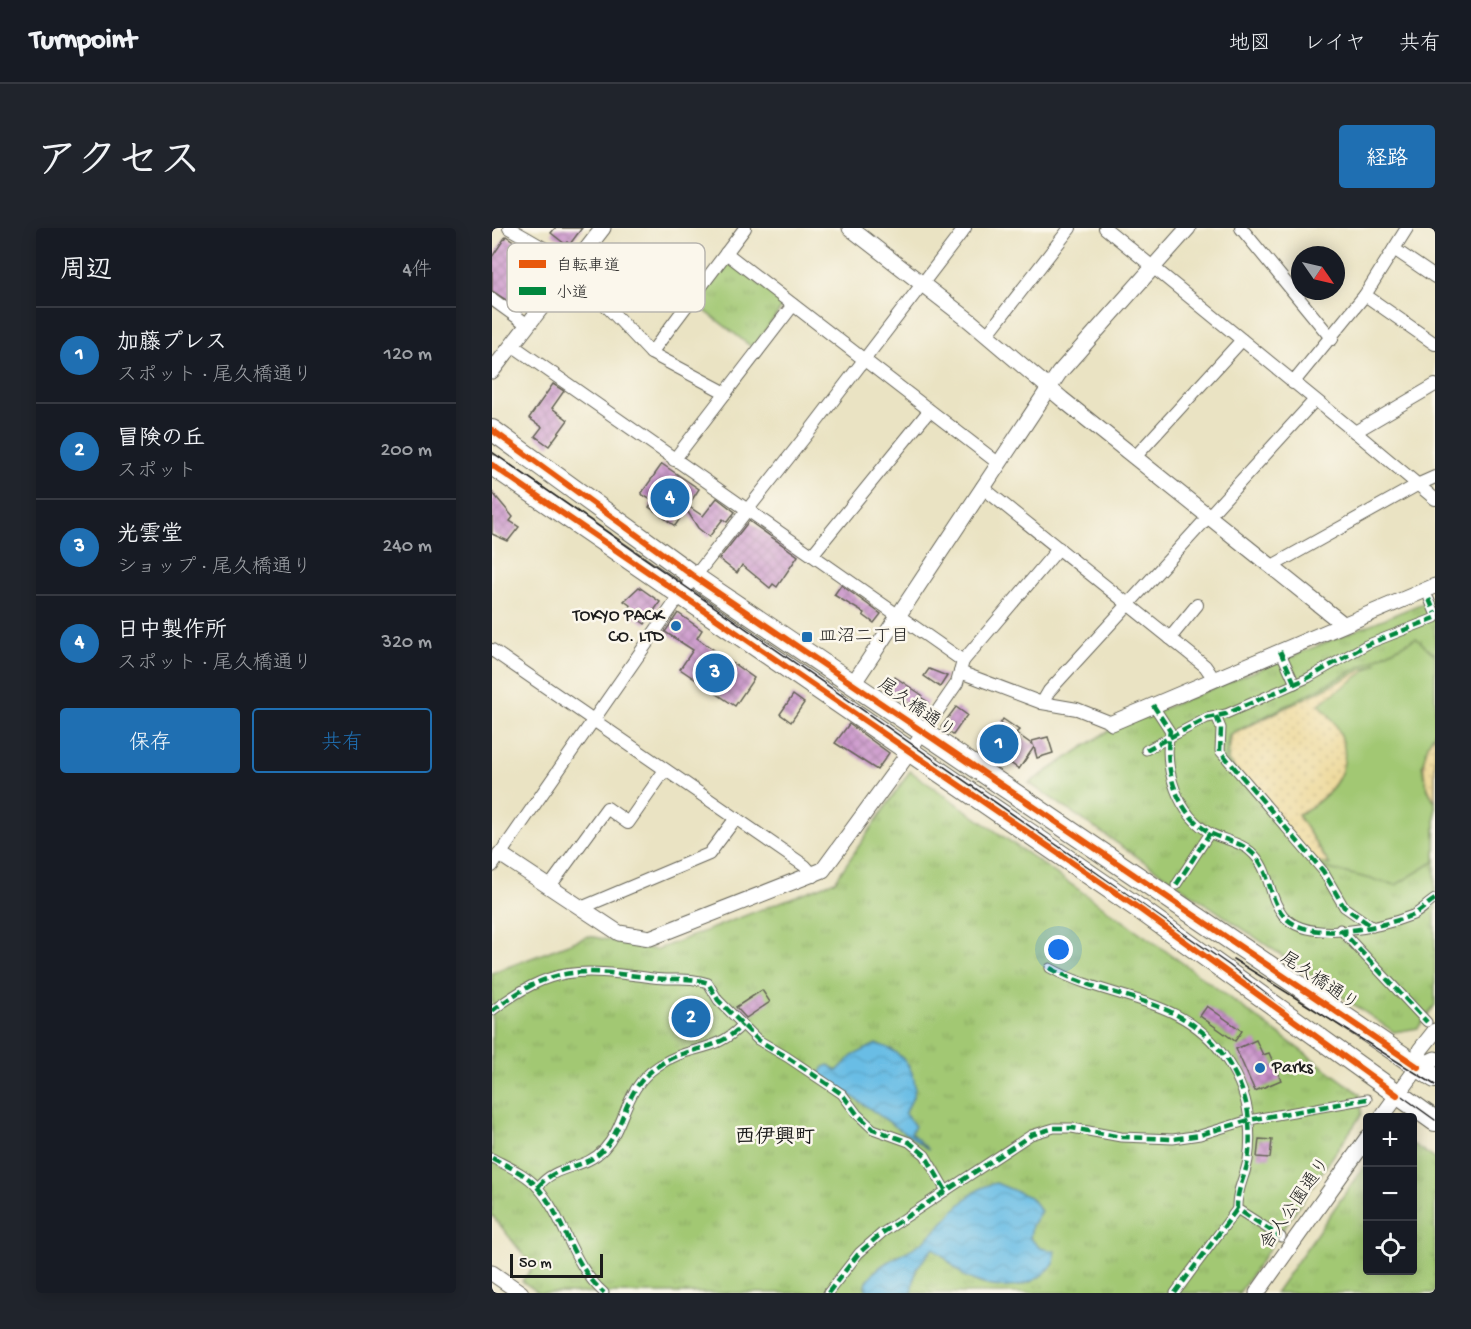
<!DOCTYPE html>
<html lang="ja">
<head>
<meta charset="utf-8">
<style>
	:root { --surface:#171b24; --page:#20242c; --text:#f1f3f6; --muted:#9ea1a6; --line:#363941; --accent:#1f6fb2 }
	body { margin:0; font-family:"Gochi Hand","Klee One",sans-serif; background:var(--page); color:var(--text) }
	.controls { position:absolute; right:18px; bottom:18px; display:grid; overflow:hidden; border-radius:6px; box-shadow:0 3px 15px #0003 }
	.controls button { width:54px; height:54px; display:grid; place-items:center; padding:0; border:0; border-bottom:2px solid var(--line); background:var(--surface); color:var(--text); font:30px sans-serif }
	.compass { position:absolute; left:799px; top:18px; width:54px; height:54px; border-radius:50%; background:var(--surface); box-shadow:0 3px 15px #0003; rotate:124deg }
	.scale { position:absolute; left:18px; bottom:15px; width:93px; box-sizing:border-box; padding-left:6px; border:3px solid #1c1c1c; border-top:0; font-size:16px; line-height:21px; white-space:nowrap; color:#1c1c1c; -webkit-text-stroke:4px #fbf7ec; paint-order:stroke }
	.you { position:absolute; left:567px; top:722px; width:21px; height:21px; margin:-15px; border:4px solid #fff; border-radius:50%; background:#1a73e8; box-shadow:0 0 0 9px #1a73e833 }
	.badge { display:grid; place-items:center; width:39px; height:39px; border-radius:50%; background:var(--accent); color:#fff; font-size:20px; font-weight:700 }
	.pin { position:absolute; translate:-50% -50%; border:3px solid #fff; box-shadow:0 2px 6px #0006 }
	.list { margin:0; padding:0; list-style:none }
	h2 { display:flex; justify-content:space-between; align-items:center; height:78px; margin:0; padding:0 24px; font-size:26px }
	h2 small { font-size:20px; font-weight:400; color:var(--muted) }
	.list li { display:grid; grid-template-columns:39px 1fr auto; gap:18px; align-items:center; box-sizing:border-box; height:96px; padding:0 24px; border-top:2px solid var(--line) }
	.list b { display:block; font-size:22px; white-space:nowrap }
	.list p { margin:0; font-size:20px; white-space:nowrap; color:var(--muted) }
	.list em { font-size:20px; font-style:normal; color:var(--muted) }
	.actions { display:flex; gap:12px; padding:18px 24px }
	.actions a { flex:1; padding:14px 0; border:2px solid var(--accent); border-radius:6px; text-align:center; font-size:21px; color:var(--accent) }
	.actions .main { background:var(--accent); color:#fff }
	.icon { flex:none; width:33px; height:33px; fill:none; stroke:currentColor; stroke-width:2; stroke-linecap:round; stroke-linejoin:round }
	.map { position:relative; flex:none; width:943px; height:1065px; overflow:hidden; border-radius:6px }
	header { display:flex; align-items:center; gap:36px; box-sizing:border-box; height:84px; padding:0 30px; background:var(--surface); border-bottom:2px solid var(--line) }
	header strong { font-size:28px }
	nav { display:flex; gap:33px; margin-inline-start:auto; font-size:21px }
	.intro { display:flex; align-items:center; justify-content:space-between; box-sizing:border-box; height:144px; padding:0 36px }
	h1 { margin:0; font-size:42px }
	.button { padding:15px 27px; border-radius:6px; background:var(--accent); color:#fff; font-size:21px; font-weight:700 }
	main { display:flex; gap:36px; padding:0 36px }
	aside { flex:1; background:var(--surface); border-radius:6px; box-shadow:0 3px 15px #0003 }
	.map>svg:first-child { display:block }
</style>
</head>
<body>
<header>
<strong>Turnpoint</strong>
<nav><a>地図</a><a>レイヤ</a><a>共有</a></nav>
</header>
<div class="intro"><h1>アクセス</h1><a class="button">経路</a></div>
<main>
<aside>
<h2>周辺<small>4件</small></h2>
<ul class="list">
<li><span class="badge">1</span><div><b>加藤プレス</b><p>スポット · 尾久橋通り</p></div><em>120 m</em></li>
<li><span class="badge">2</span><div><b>冒険の丘</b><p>スポット</p></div><em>200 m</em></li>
<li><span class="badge">3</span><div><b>光雲堂</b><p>ショップ · 尾久橋通り</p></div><em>240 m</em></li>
<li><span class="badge">4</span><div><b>日中製作所</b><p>スポット · 尾久橋通り</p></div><em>320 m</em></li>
</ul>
<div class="actions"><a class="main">保存</a><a>共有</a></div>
</aside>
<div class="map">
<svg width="943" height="1065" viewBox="0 0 943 1065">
	<defs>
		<pattern id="grass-tufts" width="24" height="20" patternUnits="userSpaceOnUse" patternTransform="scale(1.5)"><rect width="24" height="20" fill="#a2c873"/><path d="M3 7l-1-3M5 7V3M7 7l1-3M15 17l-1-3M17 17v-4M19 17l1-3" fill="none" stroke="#8bab63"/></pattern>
		<pattern id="sand-dots" width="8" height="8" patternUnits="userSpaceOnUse" patternTransform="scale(1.5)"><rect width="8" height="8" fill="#eeda9e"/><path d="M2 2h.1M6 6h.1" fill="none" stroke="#ccba88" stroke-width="1.8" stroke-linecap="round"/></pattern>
		<pattern id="water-waves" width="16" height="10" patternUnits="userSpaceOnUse" patternTransform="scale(1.5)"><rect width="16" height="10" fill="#69bde5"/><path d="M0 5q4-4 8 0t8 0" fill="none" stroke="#5aa2c4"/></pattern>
		<pattern id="building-cross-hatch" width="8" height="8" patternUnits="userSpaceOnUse" patternTransform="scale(1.5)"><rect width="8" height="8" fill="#c78ec9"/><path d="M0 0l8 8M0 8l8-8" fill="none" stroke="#a173a2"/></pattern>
	</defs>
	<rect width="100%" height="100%" fill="#fbf7ec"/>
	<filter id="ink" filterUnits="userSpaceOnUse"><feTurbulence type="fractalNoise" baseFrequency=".0167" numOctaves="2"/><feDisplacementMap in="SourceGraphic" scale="12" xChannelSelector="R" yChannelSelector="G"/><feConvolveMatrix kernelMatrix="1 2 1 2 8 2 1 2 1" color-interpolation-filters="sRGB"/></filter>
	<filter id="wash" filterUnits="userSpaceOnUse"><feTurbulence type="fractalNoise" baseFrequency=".008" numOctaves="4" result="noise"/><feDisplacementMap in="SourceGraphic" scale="24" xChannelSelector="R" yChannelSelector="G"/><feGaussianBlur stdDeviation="1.35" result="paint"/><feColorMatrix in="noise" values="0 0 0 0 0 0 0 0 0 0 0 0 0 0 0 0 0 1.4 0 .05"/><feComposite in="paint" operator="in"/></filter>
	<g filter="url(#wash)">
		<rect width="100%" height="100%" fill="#eae3c3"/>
		<!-- grass -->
		<g fill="url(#grass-tufts)" stroke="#5f7248" stroke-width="1.5">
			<polygon points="239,34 289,73 290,79 261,120 203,75 234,35"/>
			<polygon points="943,370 943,777 926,800 902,804 537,555 616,503"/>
			<polygon points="418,543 681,728 868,866 870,886 747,1065 47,1065 30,1053 41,1039 0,987 0,745 97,708 164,722 343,653"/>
			<polygon points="921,916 943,931 943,1065 783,1065 875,934 876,1042 920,1042"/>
		</g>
		<!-- sand -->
		<g fill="url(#sand-dots)" stroke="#857b5d" stroke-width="1.5">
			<path d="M888,432l-51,54c34,42 10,78 -31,101l32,51 -14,-4 -88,-101 3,-26z"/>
			<path d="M943,504v70c-15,-24 -16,-47 0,-70z"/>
		</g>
		<!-- garden -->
		<path fill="#a2c873" stroke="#5f7248" stroke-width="1.5" fill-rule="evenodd" d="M924,410l19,17v77l-7,12 -6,22 6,24 7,12v59l-39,24 -79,-19 -92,-104 4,-27zM886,434l-59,42c43,43 29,84 -21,111l32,50 -15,-3 -87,-101 3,-26z"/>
		<!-- water -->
		<g fill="url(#water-waves)" stroke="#426c80" stroke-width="1.5">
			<path d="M384,816c21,4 39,22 39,44 0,9 -7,18 -10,26l10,12 -4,7 18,17 -109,-76 4,-7 5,-2 8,6 15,-15z"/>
			<path d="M504,955l34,14 11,14 -9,14 -2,13 10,10 15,3 -1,13c-25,28 -58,29 -90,12 -11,-9 -19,-20 -31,-28l-17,21 -4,24h-44l-3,-6c8,-25 40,-31 60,-47 21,-17 43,-53 71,-57z"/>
		</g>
		<g id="blocks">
			<!-- building -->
			<g fill="url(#building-cross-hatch)">
				<polygon points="63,0 90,0 78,16 75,14 73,16 59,5"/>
				<polygon points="14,8 59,38 28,81 0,63 0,29"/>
				<polygon points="61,156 72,163 60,180 76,192 57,218 43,208 50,199 37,190"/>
				<polygon points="170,236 207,261 196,278 211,288 225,270 243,284 235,294 231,291 217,309 206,300 194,281 183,298 157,279 161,273 149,266"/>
				<polygon points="0,264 21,289 18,293 27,299 16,313 0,306"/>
				<polygon points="257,293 306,328 285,359 281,356 278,360 250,337 245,345 227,331"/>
				<polygon points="349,357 389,386 382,395 371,387 372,385 342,367"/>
				<polygon points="147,359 168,374 153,396 135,384 139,378 132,373"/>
				<polygon points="186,385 210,402 205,410 262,450 243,478 188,441 201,422 173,404"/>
				<polygon points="437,441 455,448 448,459 432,448"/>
				<polygon points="403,449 430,467 428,469 436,474 429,485 395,462"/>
				<polygon points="301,467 312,475 299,494 288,486"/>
				<polygon points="464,479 475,487 461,507 449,499"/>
				<polygon points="511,491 527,502 524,505 541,517 540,513 556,509 561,525 545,530 542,519 527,541 508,528 506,531 493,522"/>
				<polygon points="357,496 397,525 385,542 343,515"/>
				<polygon points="270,762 278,774 254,790 244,779"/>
				<polygon points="715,778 750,803 743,813 708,788"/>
				<polygon points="764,812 771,827 777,825 789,852 763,863 744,821"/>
				<polygon points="767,911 780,912 778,930 765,929"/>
			</g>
		</g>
	</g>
	<g filter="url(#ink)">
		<use href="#blocks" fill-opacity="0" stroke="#646256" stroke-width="1.5"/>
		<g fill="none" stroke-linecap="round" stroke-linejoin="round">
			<!-- pedestrian casing -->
			<g stroke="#646256" stroke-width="11">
				<g id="pedestrian">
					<polyline points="937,371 943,385"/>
					<polyline points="788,423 803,456"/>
					<path d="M661,477l17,26c-7,38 7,84 42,103 12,6 28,8 38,17 21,17 17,44 33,64 24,30 99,12 130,0 8,-4 15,-12 22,-16"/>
					<polyline points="724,488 729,500 728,523 831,643 852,679 881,699"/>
					<polyline points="654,522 715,490 734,486 816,450 874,417 943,390"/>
					<polyline points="684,657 718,605"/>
					<polyline points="848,701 935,794"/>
					<path d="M558,740c62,34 133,26 176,91 12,18 22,41 23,64 1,12 1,25 -1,37 -3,17 -12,31 -11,49l44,28"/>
					<path d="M0,783c61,-47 89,-42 161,-33 20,3 36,-2 55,5l10,17 40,40 29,17 55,37 15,20 16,15 36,13 16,13 21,36"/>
					<path d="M0,930c15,8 35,16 46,30 28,32 33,76 66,105"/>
					<path d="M46,959c19,-24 46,-16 66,-38 23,-25 19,-60 54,-83 32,-22 57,-12 84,-41"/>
					<polyline points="336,1065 367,1025 390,1005 539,907 562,900 580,900 629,909 681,911 708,907 757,892 875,871"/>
					<polyline points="683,1065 745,981"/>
				</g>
			</g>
			<!-- minor casing -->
			<g stroke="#646256" stroke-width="14">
				<g id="minor">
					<polyline points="17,0 69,30 159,125 234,165"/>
					<polyline points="613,0 863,204 943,157"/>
					<polyline points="749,0 840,111"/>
					<polyline points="902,21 943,49"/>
					<polyline points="234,25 506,235"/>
					<polyline points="873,67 943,116"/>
					<polyline points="0,71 36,97"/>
					<polyline points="495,107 578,0"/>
					<polyline points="20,117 464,428 471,433 468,444"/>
					<polyline points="159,125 253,0"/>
					<polyline points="801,155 873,67 915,0"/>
					<polyline points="863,204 943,271"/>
					<polyline points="643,229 750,112"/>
					<polyline points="182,232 301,77"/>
					<polyline points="490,259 713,438 722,451"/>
					<polyline points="320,327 437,183"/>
					<polyline points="780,338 925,257 943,249"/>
					<polyline points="678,410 705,377"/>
					<polyline points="0,422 313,638 322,648"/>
					<polyline points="471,433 567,320"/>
					<polyline points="550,475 557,463 822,173"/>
					<polyline points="418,523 465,455 468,444 550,475 585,481 620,495"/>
					<polyline points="0,638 189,366 320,200 473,0"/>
					<polyline points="58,658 115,580 136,595 173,542"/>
					<polyline points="89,680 217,626 244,590"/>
				</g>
			</g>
			<!-- tertiary casing -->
			<g stroke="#646256" stroke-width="17">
				<g id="tertiary">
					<polyline points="358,0 478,93 570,171 851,396"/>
					<polyline points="0,143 111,0"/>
					<polyline points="361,456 567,145 696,0"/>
					<polyline points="620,495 943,358"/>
					<polyline points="8,626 127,705 158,710 331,642 418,523"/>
					<polyline points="926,839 928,822 943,803"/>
					<polyline points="889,890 926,839 943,831"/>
					<polyline points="0,1045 29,1065"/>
					<polyline points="765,1065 876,909"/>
				</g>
			</g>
			<!-- primary casing -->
			<g stroke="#646256" stroke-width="22">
				<g id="primary">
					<polyline points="0,202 204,350 943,850"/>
					<polyline points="0,237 649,682 943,893"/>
				</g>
			</g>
			<!-- pedestrian -->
			<use href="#pedestrian" stroke="#fff" stroke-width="9"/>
			<!-- minor -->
			<use href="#minor" stroke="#fff" stroke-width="12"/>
			<!-- tertiary -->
			<use href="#tertiary" stroke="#fff" stroke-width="15"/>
			<!-- primary -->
			<use href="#primary" stroke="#fff" stroke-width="20"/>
			<!-- tram -->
			<g stroke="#1c1c1c" stroke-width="1.5">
				<polyline points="0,224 737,737 843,820 943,892"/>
				<polyline points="741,731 943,857"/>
			</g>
			<!-- quiet -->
			<g stroke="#00873e" stroke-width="4.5" stroke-dasharray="9 4.5" stroke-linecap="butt">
				<polyline points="937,371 943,385"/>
				<polyline points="788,423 803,456"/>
				<path d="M661,477l17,26c-7,38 7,84 42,103 12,6 28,8 38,17 21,17 17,44 33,64 24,30 99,12 130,0 8,-4 15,-12 22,-16"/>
				<polyline points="724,488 729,500 728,523 831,643 852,679 881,699"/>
				<polyline points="654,522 715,490 734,486 816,450 874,417 943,390"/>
				<polyline points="684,657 718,605"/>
				<polyline points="848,701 935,794"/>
				<path d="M558,740c62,34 133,26 176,91 12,18 22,41 23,64 1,12 1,25 -1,37 -3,17 -12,31 -11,49l44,28"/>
				<path d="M0,783c61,-47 89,-42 161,-33 20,3 36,-2 55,5l10,17 40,40 29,17 55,37 15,20 16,15 36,13 16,13 21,36"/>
				<path d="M0,930c15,8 35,16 46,30 28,32 33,76 66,105"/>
				<path d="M46,959c19,-24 46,-16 66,-38 23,-25 19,-60 54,-83 32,-22 57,-12 84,-41"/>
				<polyline points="336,1065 367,1025 390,1005 539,907 562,900 580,900 629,909 681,911 708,907 757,892 875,871"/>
				<polyline points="683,1065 745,981"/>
			</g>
			<!-- cycleway casing -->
			<g stroke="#fbf7ec" stroke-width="10">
				<g id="cycleway">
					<polyline points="0,202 204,350 926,839"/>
					<polyline points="0,237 649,682 905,867"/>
				</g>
			</g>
			<!-- cycleway -->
			<use href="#cycleway" stroke="#e8590c" stroke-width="6"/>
		</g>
	</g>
	<!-- markers -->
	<g fill="#1f6fb2" stroke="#fbf7ec" stroke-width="2">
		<circle cx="184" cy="398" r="6"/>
		<rect x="309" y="403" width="12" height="12" rx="3"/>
		<circle cx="768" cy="840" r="6"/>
	</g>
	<g text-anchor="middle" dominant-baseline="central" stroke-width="5" stroke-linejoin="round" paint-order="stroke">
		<!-- poi labels -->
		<g font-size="18" fill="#1c1c1c" stroke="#fbf7ec" text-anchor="start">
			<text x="172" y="388" text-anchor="end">TOKYO PACK<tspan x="172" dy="21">CO. LTD</tspan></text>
			<text x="327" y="409">皿沼二丁目</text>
			<text x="780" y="840">Parks</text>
		</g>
		<!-- street labels -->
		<g font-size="18" fill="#1c1c1c" stroke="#fbf7ec">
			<text transform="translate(424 481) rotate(35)">尾久橋通り</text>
			<text transform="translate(827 754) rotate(34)">尾久橋通り</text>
			<text transform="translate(804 976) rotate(-55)">舎人公園通り</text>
		</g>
		<!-- neighbourhood labels -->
		<g font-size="20" font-weight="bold" fill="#1c1c1c" stroke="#fbf7ec">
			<text x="283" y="910">西伊興町</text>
		</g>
	</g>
	<!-- legend -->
	<rect x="15" y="15" width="198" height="69" rx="9" fill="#fbf7ec" stroke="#b8b5ae" stroke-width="1.5"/>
	<rect x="27" y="32" width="27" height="8" fill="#e8590c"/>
	<rect x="27" y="59" width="27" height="8" fill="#00873e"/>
	<g font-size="16" fill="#1c1c1c">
		<text x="64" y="42">自転車道</text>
		<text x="64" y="69">小道</text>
	</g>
</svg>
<div class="controls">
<button>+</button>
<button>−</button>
<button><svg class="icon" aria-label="locate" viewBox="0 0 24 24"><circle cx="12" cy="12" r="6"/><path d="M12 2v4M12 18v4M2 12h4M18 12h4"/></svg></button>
</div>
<svg class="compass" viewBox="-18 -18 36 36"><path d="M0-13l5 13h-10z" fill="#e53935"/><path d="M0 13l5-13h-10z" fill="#9ea1a6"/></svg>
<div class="scale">50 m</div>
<div class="you"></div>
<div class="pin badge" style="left:507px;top:516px">1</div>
<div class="pin badge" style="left:199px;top:790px">2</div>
<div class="pin badge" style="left:223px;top:445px">3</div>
<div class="pin badge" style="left:178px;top:270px">4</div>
</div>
</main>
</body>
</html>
